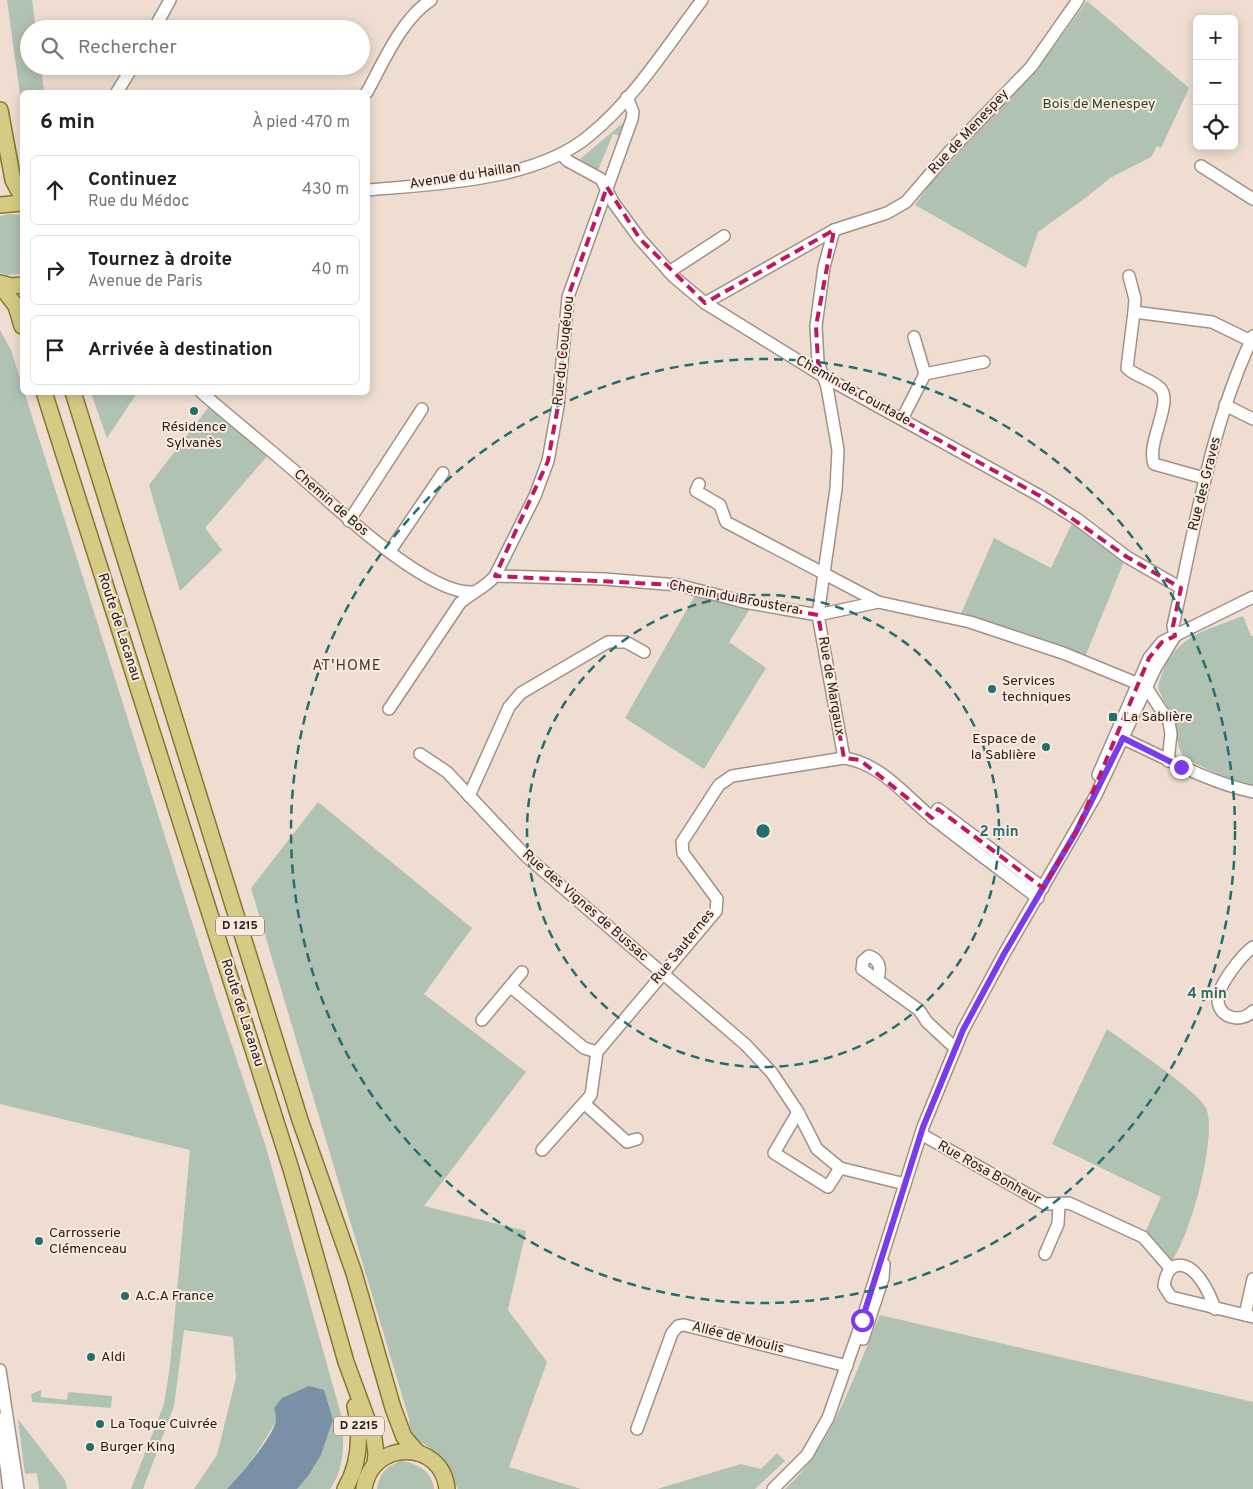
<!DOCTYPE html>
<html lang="fr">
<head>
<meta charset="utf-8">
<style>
	:root { --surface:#fff; --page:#f6f6f6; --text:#222; --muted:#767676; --line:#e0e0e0 }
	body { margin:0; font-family:Overpass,sans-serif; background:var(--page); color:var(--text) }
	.controls { position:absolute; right:15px; top:15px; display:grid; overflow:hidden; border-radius:8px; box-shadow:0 2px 12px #0003 }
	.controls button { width:45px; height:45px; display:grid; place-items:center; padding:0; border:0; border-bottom:1px solid var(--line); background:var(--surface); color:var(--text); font:25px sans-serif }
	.stop { position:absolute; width:15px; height:15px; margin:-11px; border:4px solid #7c3aed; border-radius:50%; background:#fff }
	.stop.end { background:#7c3aed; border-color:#fff; box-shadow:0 1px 5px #0008 }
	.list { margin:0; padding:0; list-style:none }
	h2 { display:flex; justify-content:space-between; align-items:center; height:65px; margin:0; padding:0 20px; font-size:21px }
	h2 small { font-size:16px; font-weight:400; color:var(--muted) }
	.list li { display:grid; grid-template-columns:32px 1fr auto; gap:15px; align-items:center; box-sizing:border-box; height:70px; margin:0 10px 10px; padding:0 10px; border:1px solid var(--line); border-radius:8px }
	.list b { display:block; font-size:19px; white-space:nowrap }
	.list p { margin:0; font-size:16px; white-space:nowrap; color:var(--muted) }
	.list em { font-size:16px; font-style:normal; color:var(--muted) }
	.icon { flex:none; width:28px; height:28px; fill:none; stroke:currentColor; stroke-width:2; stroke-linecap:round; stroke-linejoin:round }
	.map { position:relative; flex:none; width:1253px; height:1489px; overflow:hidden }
	.search { position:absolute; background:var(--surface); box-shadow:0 2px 12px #0003; left:20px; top:20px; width:350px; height:55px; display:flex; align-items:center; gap:12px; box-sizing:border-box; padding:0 18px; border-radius:28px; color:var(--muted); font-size:19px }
	.panel { position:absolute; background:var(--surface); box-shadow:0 2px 12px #0003; left:20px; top:90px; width:350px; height:305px; border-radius:8px }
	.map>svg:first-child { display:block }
</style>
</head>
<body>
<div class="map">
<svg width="1253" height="1489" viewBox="0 0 1253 1489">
	<rect width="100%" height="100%" fill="#eeddd0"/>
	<!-- green -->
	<g fill="#b0c2b2">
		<polygon points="7,0 32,0 36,29 29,29 29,66 41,66 44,92 22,92 22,109"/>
		<polygon points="1087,1 1189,88 1161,148 1157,146 1151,157 1110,178 1088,196 1038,232 1026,268 915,205 930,184 995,112 1033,75"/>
		<polygon points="623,123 627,123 622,136 613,134 598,170 580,159"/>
		<polygon points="10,214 22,215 22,274 8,275 0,273 0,216"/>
		<path d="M0,330l11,20 206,651 49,146 76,271c2,25 3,50 -12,71h-33l12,-14 12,-20 12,-35 -57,1c-14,25 -29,48 -49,68h-33l23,-34 19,-77 -3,-41 -49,-7 -10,76 -31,83h-12l33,-85 6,-38 20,-216 -190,-46z"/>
		<polygon points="91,393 137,393 107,438"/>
		<polygon points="211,404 269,454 205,528 222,550 180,591 149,485"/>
		<polygon points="1073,521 1125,559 1085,657 960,616 994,538 1051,568"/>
		<polygon points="697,592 753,604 729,642 766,668 704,769 625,718"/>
		<path d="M1243,616l8,20h2v150l-27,-8 -42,-20 -5,-10 -5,-26 -16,-34c12,-51 41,-55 85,-72z"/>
		<path d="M318,802l154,126 -48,66 102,78 -102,134 102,25 -18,79 39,52 -38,105 72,22h-123c-7,-9 -8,-22 -16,-31 -15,-17 -31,-12 -33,-39l-158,-531z"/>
		<path d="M1107,1029c19,14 91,62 99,79 12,28 -16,130 -35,154l-26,-29 16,-36 -109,-53z"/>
		<path d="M880,1315l373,87v87h-468c47,-41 70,-117 95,-174z"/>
		<polygon points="41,1390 41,1397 67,1400 68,1392 112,1396 111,1408 32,1402 31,1394"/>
		<polygon points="18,1419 65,1480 67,1489 39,1489 37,1473 25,1474"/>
		<polygon points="777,1453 785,1461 755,1489 657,1489 741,1464 761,1469"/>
		<path d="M401,1461c16,2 31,10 33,28h-57c2,-15 9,-23 24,-28z"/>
	</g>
	<!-- water -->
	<path fill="#7a90a7" d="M309,1386l15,4 9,30 -12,35 -12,20 -12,14h-70c11,-11 49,-55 49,-70 0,-3 -1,-8 -2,-11l8,-10z"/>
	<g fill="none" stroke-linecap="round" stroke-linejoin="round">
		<!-- minor casing -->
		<g stroke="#a19186" stroke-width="14">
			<g id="minor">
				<polyline points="154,29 170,0"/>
				<polyline points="117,92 133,66"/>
				<path d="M367,92c16,-29 35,-74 64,-92"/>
				<polyline points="561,154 568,161 601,179 613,202 640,239 674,277 705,303 823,376 1040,496 1077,519 1127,557 1181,588"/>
				<polyline points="1201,166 1253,199"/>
				<path d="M368,190c68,-6 168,-9 222,-55 45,-37 77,-89 112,-135"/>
				<polyline points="834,230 824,267 816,326 818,362 827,387 838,450 836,489 818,615 844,758"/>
				<polyline points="669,272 724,236"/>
				<polyline points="1129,276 1135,299 1134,312"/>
				<polyline points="705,303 834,230 887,213 906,202 949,152 1031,67 1078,0"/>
				<polyline points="914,337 925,374"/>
				<path d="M201,392c32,28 65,54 97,82 35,31 128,120 174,118"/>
				<polyline points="1225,405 1253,419"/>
				<polyline points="902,419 925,374 984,362"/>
				<path d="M1204,478l-50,-14c-8,-22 20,-62 6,-76 -9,-9 -24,-11 -33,-20l7,-56 78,10 39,19"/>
				<polyline points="699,484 696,491 720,505 726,522 878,602"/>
				<polyline points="349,521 422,409"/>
				<polyline points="390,551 443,473"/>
				<polyline points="495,576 604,579 678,585 744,602 818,615 878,602 970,622 1063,653 1146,687 1169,722 1171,734 1168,761"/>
				<path d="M1175,636l-2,-10c22,-98 37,-199 80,-290"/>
				<path d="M389,709l71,-106c11,-10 25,-15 35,-27l40,-80 13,-35 10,-55 10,-109 64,-178 1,-7 -6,-15"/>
				<path d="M1117,736c46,20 87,45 136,56"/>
				<polyline points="420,754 447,772 526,856 746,1045 772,1073 798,1112 817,1149 840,1168 905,1184"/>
				<polyline points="1098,775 1149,658 1162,642 1253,597"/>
				<polyline points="469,796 509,707 521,693 608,642 626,642 644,652"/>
				<polyline points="932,818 938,809 1043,888"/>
				<path d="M1253,947c-11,8 -34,37 -35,51 -1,20 23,26 35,13"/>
				<path d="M878,979c3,-11 2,-19 -9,-23l-6,5 -1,8 57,41 8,12 28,26"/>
				<polyline points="511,987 584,1048 597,1052"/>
				<polyline points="482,1020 522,972"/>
				<polyline points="585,1104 627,1142 637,1139"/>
				<polyline points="798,1112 774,1153 828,1187 840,1168"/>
				<polyline points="921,1134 1045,1204 1069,1203 1143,1237 1171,1269"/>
				<path d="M542,1150l49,-55 6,-43 119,-141 1,-12 -34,-46 -1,-11 37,-57 13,-9 112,-18c37,5 62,39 90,61 34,27 69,53 104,79"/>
				<polyline points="1045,1254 1058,1224 1059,1205"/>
				<path d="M1215,1309c-5,-15 -20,-49 -40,-43 -8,3 -10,12 -11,20l7,11 82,20"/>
				<polyline points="1245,1315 1253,1279"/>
				<polyline points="863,1339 883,1278 884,1264"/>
				<polyline points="0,1370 18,1489"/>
				<polyline points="0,1419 9,1489"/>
				<polyline points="637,1429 672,1333 678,1326 684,1325 847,1366"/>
				<polyline points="773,1489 807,1455 828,1418 858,1333 923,1127 963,1030 1004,954 1096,795 1155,669 1175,636"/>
			</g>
		</g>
		<!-- major casing -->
		<g stroke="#86792b" stroke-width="18">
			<g id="major">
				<polyline points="0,110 13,180 22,197"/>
				<polyline points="0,205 22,203"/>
				<polyline points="0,283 11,286 22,285"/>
				<polyline points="0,285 16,306 22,326"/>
				<polyline points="44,392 291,1169 346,1362 374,1438 376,1454 375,1464"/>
				<polyline points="73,392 300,1120 354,1273 393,1408 404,1437 418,1453"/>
				<path d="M345,1489c15,-25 16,-55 10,-83"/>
				<path d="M364,1489c7,-50 78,-50 83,0"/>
			</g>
		</g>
		<!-- minor -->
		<use href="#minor" stroke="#fff" stroke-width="11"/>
		<!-- major -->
		<use href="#major" stroke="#d5cb85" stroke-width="15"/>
	</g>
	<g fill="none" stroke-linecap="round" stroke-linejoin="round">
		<!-- route -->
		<polyline stroke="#7c3aed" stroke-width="6" points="862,1320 923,1127 963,1030 1004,954 1076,832 1123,738 1181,767"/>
	</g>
	<!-- marked area -->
	<path fill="none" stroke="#c2185b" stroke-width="4" stroke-dasharray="10 6" stroke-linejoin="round" d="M607,187l33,52 65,64 129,-73 -18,96 2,36 5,14 217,120 87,61 54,31 -8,38 2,10 -13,6 -13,16 -73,174 -33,56 -105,-79 -6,9 -72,-58 -16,-2 -26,-143 -74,-13 -66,-17 -183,-9 53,-115 10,-55 10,-109z"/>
	<!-- distance rings -->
	<g fill="none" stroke="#226e70" stroke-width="2.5" stroke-dasharray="9 6">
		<circle cx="763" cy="831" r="236"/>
		<circle cx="763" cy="831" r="472"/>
	</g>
	<!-- markers -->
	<g fill="#226e70" stroke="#fbeadd" stroke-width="2">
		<circle cx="194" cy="411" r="5"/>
		<circle cx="992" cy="689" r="5"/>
		<rect x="1108" y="712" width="10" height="10" rx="2.5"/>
		<circle cx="1046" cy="747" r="5"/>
		<circle cx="39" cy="1241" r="5"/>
		<circle cx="125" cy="1296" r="5"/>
		<circle cx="91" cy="1357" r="5"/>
		<circle cx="100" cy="1424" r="5"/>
		<circle cx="90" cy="1447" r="5"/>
	</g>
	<g text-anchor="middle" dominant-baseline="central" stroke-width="4" stroke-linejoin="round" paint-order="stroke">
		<!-- shield labels -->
		<g fill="#fbeadd" stroke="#675d56" stroke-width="1">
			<rect x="216" y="916.5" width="48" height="19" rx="4"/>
			<rect x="334" y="1416.5" width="50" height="19" rx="4"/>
		</g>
		<g font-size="12" font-weight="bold" fill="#27211c">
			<text x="240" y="926">D 1215</text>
			<text x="359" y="1426">D 2215</text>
		</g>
		<!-- park labels -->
		<g font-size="14" fill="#1f4726" stroke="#fbeadd">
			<text x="1099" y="104">Bois de Menespey</text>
		</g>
		<!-- street labels -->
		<g font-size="14" fill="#27211c" stroke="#fbeadd">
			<text transform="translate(969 132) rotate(-47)">Rue de Menespey</text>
			<text transform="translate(465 176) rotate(-9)">Avenue du Haillan</text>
			<text transform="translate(564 351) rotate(-84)">Rue du Couqéuou</text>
			<text transform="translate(853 391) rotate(29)">Chemin de Courtade</text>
			<text transform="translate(1205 484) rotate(-76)">Rue des Graves</text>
			<text transform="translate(331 503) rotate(41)">Chemin de Bos</text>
			<text transform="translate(734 598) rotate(11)">Chemin du Broustera</text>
			<text transform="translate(119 627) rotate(72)">Route de Lacanau</text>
			<text transform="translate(831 686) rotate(80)">Rue de Margaux</text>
			<text transform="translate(585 906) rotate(41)">Rue des Vignes de Bussac</text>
			<text transform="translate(683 947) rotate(-51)">Rue Sauternes</text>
			<text transform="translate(242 1013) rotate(72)">Route de Lacanau</text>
			<text transform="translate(989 1173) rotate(29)">Rue Rosa Bonheur</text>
			<text transform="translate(738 1338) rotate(14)">Allée de Moulis</text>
		</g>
		<!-- poi labels -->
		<g font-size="14" fill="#27211c" stroke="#fbeadd" text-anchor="start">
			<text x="194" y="427" text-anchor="middle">Résidence<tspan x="194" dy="16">Sylvanès</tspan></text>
			<text x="1002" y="681">Services<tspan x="1002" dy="16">techniques</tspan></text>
			<text x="1123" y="717">La Sablière</text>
			<text x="1036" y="739" text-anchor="end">Espace de<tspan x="1036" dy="16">la Sablière</tspan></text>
			<text x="49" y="1233">Carrosserie<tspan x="49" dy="16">Clémenceau</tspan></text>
			<text x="135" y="1296">A.C.A France</text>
			<text x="101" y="1357">Aldi</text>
			<text x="110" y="1424">La Toque Cuivrée</text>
			<text x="100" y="1447">Burger King</text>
		</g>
		<!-- neighbourhood labels -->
		<g font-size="15" letter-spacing="1" fill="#44372d" stroke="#fbeadd">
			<text x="347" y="666">AT'HOME</text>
		</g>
	</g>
	<circle cx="763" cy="831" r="8" fill="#226e70" stroke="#fbeadd" stroke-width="2.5"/>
	<g font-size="15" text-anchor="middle" font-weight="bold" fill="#226e70" stroke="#fbeadd" stroke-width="4" stroke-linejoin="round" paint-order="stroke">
		<text x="999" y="836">2 min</text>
		<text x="1207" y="998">4 min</text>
	</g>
</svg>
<div class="controls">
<button>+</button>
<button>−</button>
<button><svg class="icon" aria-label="locate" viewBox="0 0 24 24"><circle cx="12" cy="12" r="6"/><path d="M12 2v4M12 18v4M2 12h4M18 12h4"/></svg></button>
</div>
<div class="stop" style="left:862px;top:1320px"></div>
<div class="stop end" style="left:1181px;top:767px"></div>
<div class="search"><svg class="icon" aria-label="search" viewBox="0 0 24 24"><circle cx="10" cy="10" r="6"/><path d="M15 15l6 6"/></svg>Rechercher</div>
<section class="panel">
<h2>6 min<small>À pied · 470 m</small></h2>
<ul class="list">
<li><svg class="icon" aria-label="ahead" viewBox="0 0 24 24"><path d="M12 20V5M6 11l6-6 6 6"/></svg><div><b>Continuez</b><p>Rue du Médoc</p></div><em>430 m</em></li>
<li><svg class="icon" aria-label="right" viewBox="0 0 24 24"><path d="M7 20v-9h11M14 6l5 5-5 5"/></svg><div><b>Tournez à droite</b><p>Avenue de Paris</p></div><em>40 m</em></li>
<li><svg class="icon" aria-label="arrive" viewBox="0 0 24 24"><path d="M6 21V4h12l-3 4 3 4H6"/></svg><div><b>Arrivée à destination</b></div></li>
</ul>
</section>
</div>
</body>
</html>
